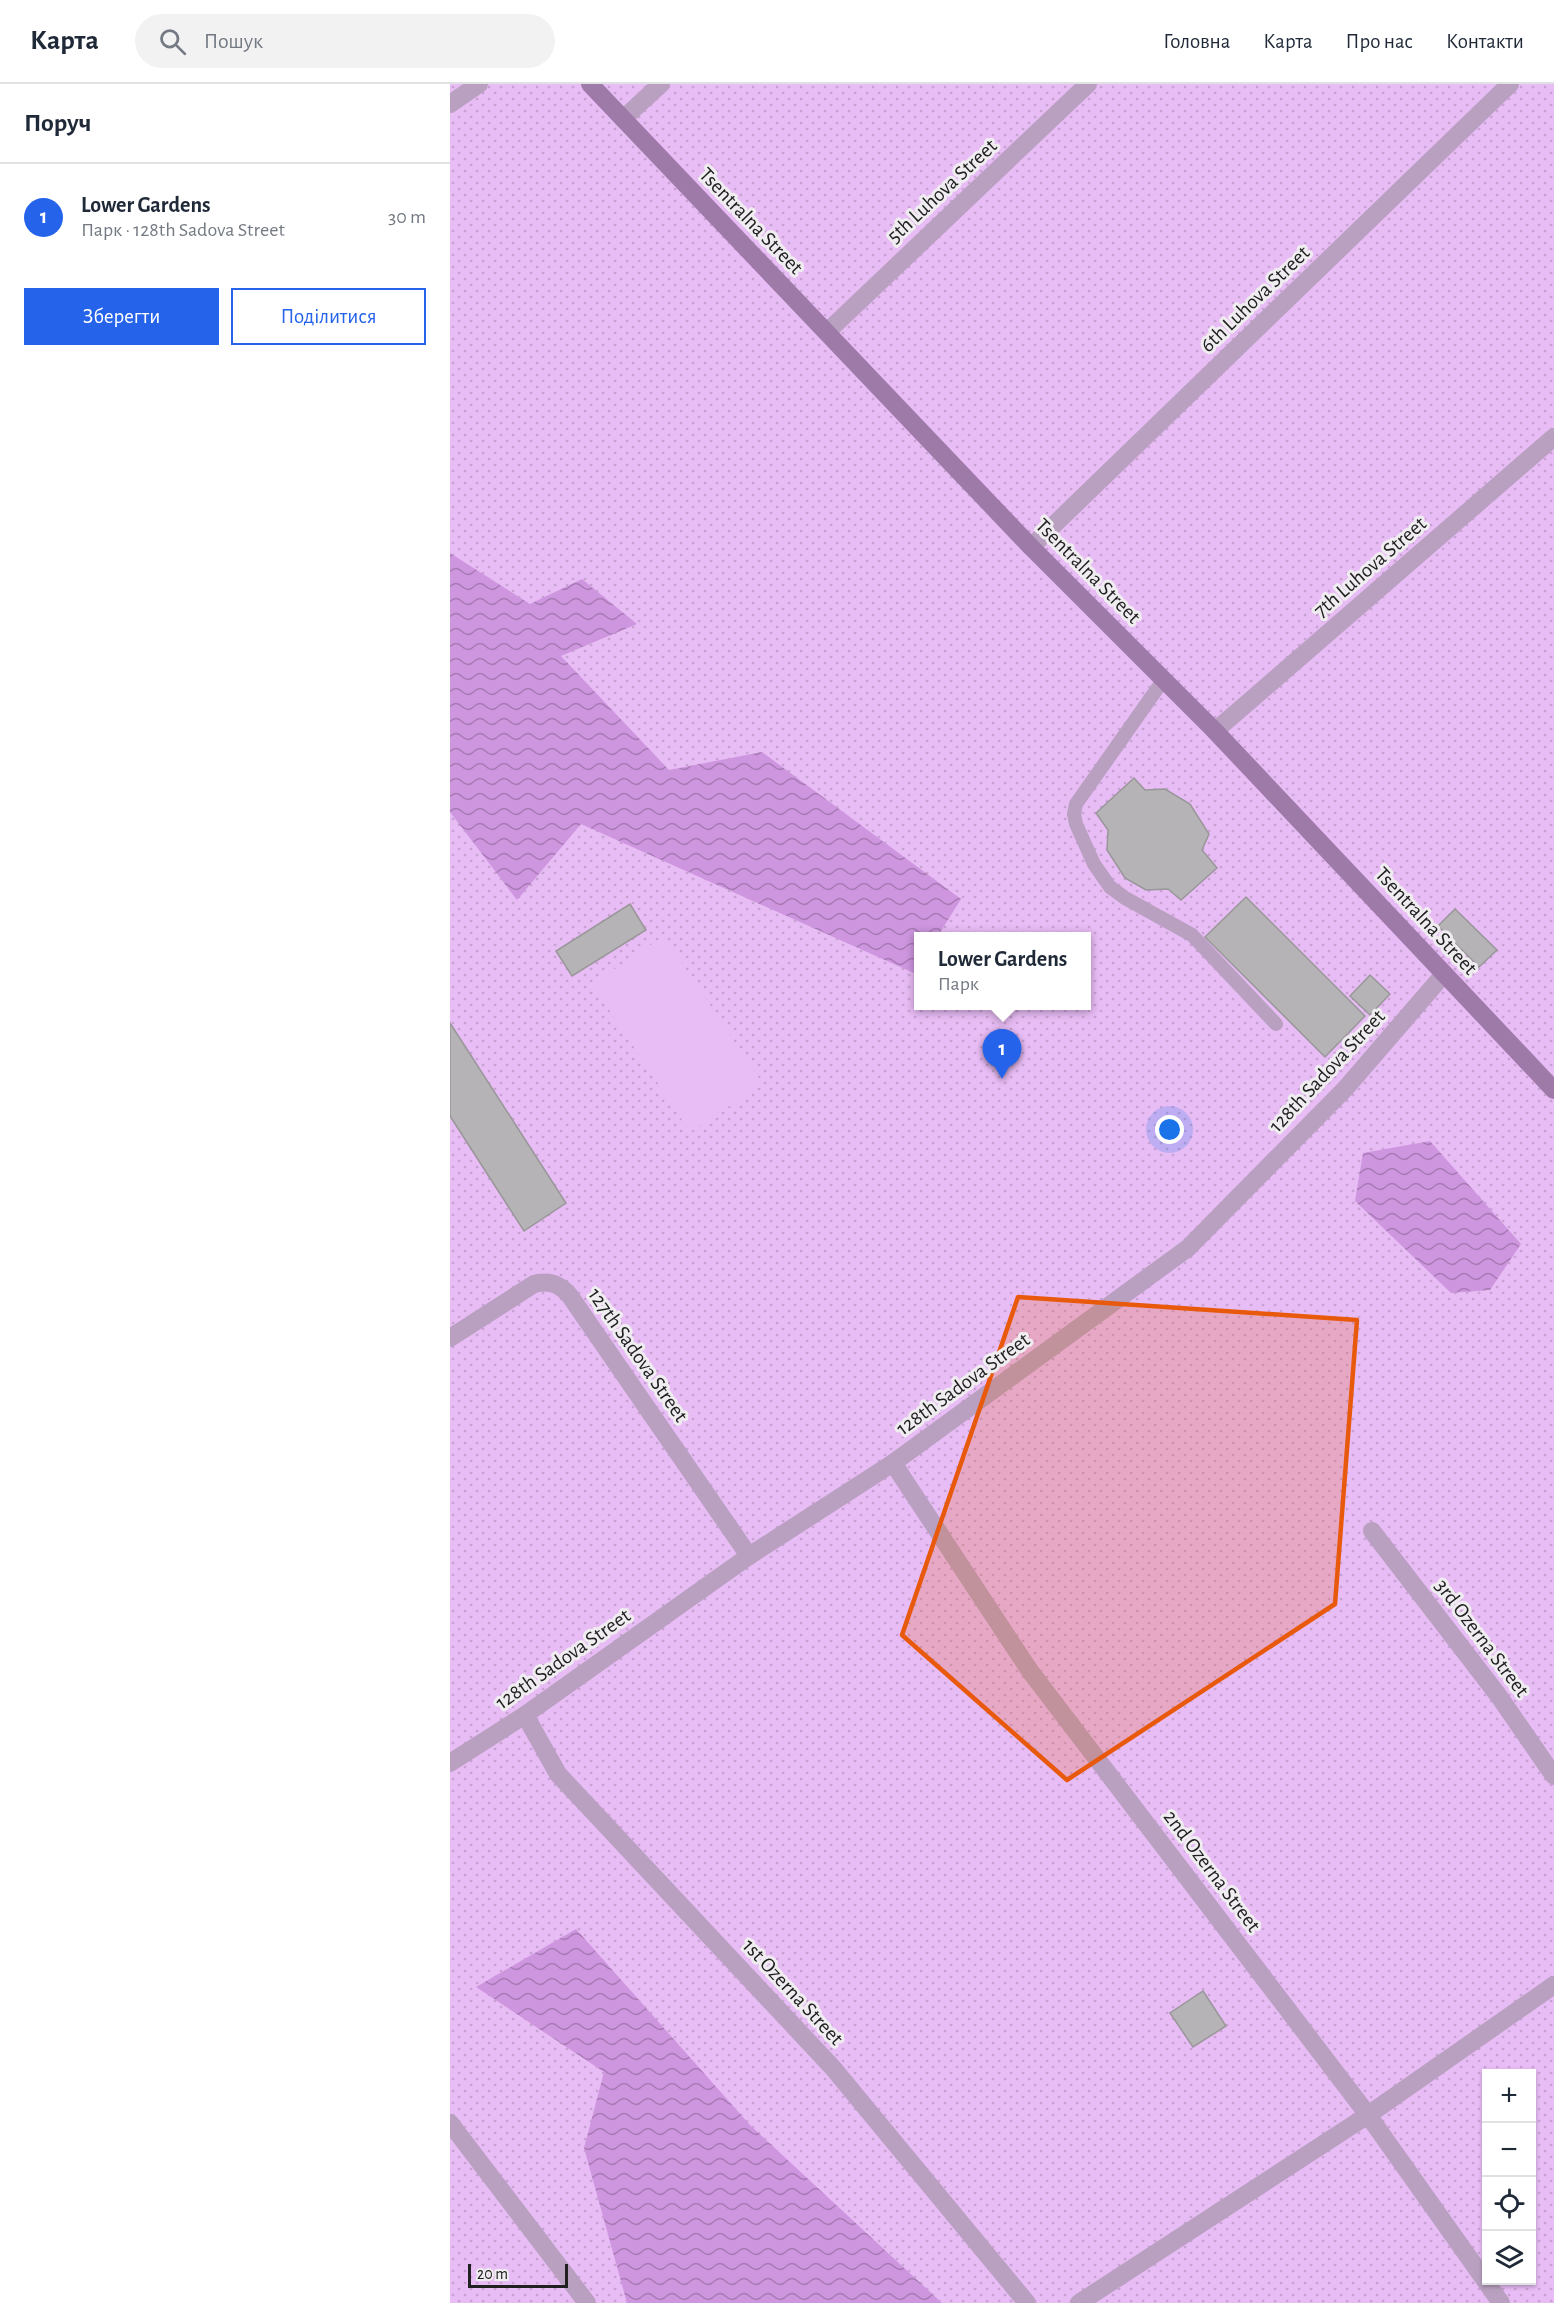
<!DOCTYPE html>
<html lang="uk">
<head>
<meta charset="utf-8">
<style>
	:root { --surface:#fff; --page:#f2f2f3; --text:#1f2937; --muted:#747a83; --line:#e0e1e3; --accent:#2563eb }
	body { margin:0; font-family:"Alegreya Sans",sans-serif; background:var(--page); color:var(--text) }
	.controls { position:absolute; right:18px; bottom:18px; display:grid; overflow:hidden; border-radius:0px; box-shadow:0 2px 4px #0004 }
	.controls button { width:54px; height:54px; display:grid; place-items:center; padding:0; border:0; border-bottom:2px solid var(--line); background:var(--surface); color:var(--text); font:30px sans-serif }
	.scale { position:absolute; left:18px; bottom:15px; width:100px; box-sizing:border-box; padding-left:6px; border:3px solid #212021; border-top:0; font-size:16px; line-height:21px; white-space:nowrap; color:#212021; -webkit-text-stroke:4px #f0edf1; paint-order:stroke }
	.you { position:absolute; left:720px; top:1046px; width:21px; height:21px; margin:-15px; border:4px solid #fff; border-radius:50%; background:#1a73e8; box-shadow:0 0 0 9px #1a73e833 }
	.badge { display:grid; place-items:center; width:39px; height:39px; border-radius:50%; background:var(--accent); color:#fff; font-size:20px; font-weight:700 }
	.pin { position:absolute; translate:-50% -50px; filter:drop-shadow(0 2px 3px #0008) }
	.pin::after { content:''; position:absolute; top:32px; width:21px; height:18px; background:inherit; clip-path:polygon(0 0,100% 0,50% 100%) }
	.popup { position:absolute; left:464px; top:848px; width:177px; height:78px; box-sizing:border-box; display:grid; place-content:center; border-radius:0px; background:var(--surface); filter:drop-shadow(0 2px 4px #0005); font-size:20px; white-space:nowrap; color:var(--muted) }
	.popup b { font-size:22px; color:var(--text) }
	.popup::after { content:''; position:absolute; left:50%; top:100%; margin-left:-12px; border:12px solid transparent; border-top-color:var(--surface) }
	.list { margin:0; padding:0; list-style:none }
	h2 { display:flex; justify-content:space-between; align-items:center; height:78px; margin:0; padding:0 24px; font-size:26px }
	h2 small { font-size:20px; font-weight:400; color:var(--muted) }
	.list li { display:grid; grid-template-columns:39px 1fr auto; gap:18px; align-items:center; box-sizing:border-box; height:108px; padding:0 24px; border-top:2px solid var(--line) }
	.list b { display:block; font-size:22px; white-space:nowrap }
	.list p { margin:0; font-size:20px; white-space:nowrap; color:var(--muted) }
	.list em { font-size:20px; font-style:normal; color:var(--muted) }
	.actions { display:flex; gap:12px; padding:18px 24px }
	.actions a { flex:1; padding:14px 0; border:2px solid var(--accent); border-radius:0px; text-align:center; font-size:21px; color:var(--accent) }
	.actions .main { background:var(--accent); color:#fff }
	.icon { flex:none; width:33px; height:33px; fill:none; stroke:currentColor; stroke-width:2; stroke-linecap:round; stroke-linejoin:round }
	.map { position:relative; flex:none; width:1104px; height:2219px; overflow:hidden }
	header { display:flex; align-items:center; gap:36px; box-sizing:border-box; height:84px; padding:0 30px; background:var(--surface); border-bottom:2px solid var(--line) }
	header strong { font-size:28px }
	nav { display:flex; gap:33px; margin-inline-start:auto; font-size:21px }
	.search { width:420px; height:54px; background:var(--page); display:flex; align-items:center; gap:15px; box-sizing:border-box; padding:0 21px; border-radius:33px; color:var(--muted); font-size:22px }
	main { display:flex }
	aside { flex:1; background:var(--surface) }
	.map>svg:first-child { display:block }
</style>
</head>
<body>
<header>
<strong>Карта</strong>
<div class="search"><svg class="icon" aria-label="search" viewBox="0 0 24 24"><circle cx="10" cy="10" r="6"/><path d="M15 15l6 6"/></svg>Пошук</div>
<nav><a>Головна</a><a>Карта</a><a>Про нас</a><a>Контакти</a></nav>
</header>
<main>
<aside>
<h2>Поруч<small></small></h2>
<ul class="list">
<li><span class="badge">1</span><div><b>Lower Gardens</b><p>Парк · 128th Sadova Street</p></div><em>30 m</em></li>
</ul>
<div class="actions"><a class="main">Зберегти</a><a>Поділитися</a></div>
</aside>
<div class="map">
<svg width="1104" height="2219" viewBox="0 0 1104 2219">
	<defs>
		<pattern id="grass-dots" width="8" height="8" patternUnits="userSpaceOnUse" patternTransform="scale(1.5)"><rect width="8" height="8" fill="#e8bcf5"/><path d="M2 2h.1M6 6h.1" fill="none" stroke="#c7a1d2" stroke-width="1.8" stroke-linecap="round"/></pattern>
		<pattern id="water-waves" width="16" height="10" patternUnits="userSpaceOnUse" patternTransform="scale(1.5)"><rect width="16" height="10" fill="#ce96df"/><path d="M0 5q4-4 8 0t8 0" fill="none" stroke="#a77ab4"/></pattern>
	</defs>
	<rect width="100%" height="100%" fill="#f0edf1"/>
	<!-- grass -->
	<path fill="url(#grass-dots)" fill-rule="evenodd" d="M0,0h1104v2219h-1104zM468,852h168v70h-168zM1036,1990h46v206h-46z"/>
	<!-- pitch -->
	<polygon fill="#e8bcf5" points="214,852 313,1000 240,1048 142,900"/>
	<!-- water -->
	<g fill="url(#water-waves)">
		<polygon points="0,469 80,520 132,495 187,540 111,572 219,686 312,668 511,815 488,852 468,852 466,890 131,740 67,816 0,728"/>
		<polygon points="980,1057 1071,1160 1040,1206 1001,1209 905,1117 913,1069"/>
		<polygon points="126,1845 300,2041 492,2219 177,2219 134,2064 154,1988 26,1903"/>
	</g>
	<!-- building -->
	<g fill="#b5b3b6" stroke="#99979a" stroke-width="1.5">
		<polygon points="684,694 695,706 715,705 740,720 759,750 752,766 767,784 731,816 718,805 696,806 675,794 657,766 658,746 646,729"/>
		<polygon points="796,813 915,932 875,973 755,853"/>
		<polygon points="180,820 196,846 122,892 106,867"/>
		<polygon points="1005,825 1047,866 1029,883 988,842"/>
		<polygon points="920,891 940,910 920,931 900,912"/>
		<polygon points="0,939 116,1119 74,1147 0,1032"/>
		<polygon points="753,1907 776,1942 743,1963 720,1929"/>
	</g>
	<g fill="none" stroke-linecap="round" stroke-linejoin="round">
		<!-- lane -->
		<polyline stroke="#b9a0c1" stroke-width="14" points="714,595 626,720 624,730 626,740 644,780 660,803 675,814 742,851 826,940"/>
		<!-- street -->
		<g stroke="#b9a0c1" stroke-width="18">
			<polyline points="0,20 29,0"/>
			<polyline points="173,35 211,0"/>
			<polyline points="377,248 638,0"/>
			<polyline points="581,463 1060,0"/>
			<polyline points="765,647 1104,353"/>
			<path d="M0,1254l84,-54c15,-4 26,0 36,12l179,260"/>
			<polyline points="443,1379 580,1587 918,2031 1051,2219"/>
			<polyline points="922,1447 1048,1611 1104,1692"/>
			<polyline points="75,1631 108,1690 383,1984 577,2219"/>
			<polyline points="0,1679 75,1631 299,1472 443,1379 738,1164 895,1005 994,890"/>
			<polyline points="0,2039 137,2219"/>
			<polyline points="629,2219 918,2031 1104,1901"/>
		</g>
		<!-- secondary -->
		<polyline stroke="#9e7aa9" stroke-width="18" points="140,0 581,463 765,647 1104,1006"/>
	</g>
	<!-- marked area -->
	<path fill="#e8590c" fill-opacity="0.2" stroke="#e8590c" stroke-width="4.5" stroke-linejoin="round" d="M568,1213l339,23 -22,284 -268,176 -165,-145z"/>
	<g text-anchor="middle" dominant-baseline="central" stroke-width="6" stroke-linejoin="round" paint-order="stroke">
		<!-- street labels -->
		<g font-size="21" fill="#212021" stroke="#f0edf1">
			<text transform="translate(492 107) rotate(-43)">5th Luhova Street</text>
			<text transform="translate(301 137) rotate(46)">Tsentralna Street</text>
			<text transform="translate(805 215) rotate(-44)">6th Luhova Street</text>
			<text transform="translate(920 483) rotate(-41)">7th Luhova Street</text>
			<text transform="translate(638 487) rotate(45)">Tsentralna Street</text>
			<text transform="translate(976 837) rotate(47)">Tsentralna Street</text>
			<text transform="translate(877 987) rotate(-47)">128th Sadova Street</text>
			<text transform="translate(188 1271) rotate(55)">127th Sadova Street</text>
			<text transform="translate(513 1300) rotate(-36)">128th Sadova Street</text>
			<text transform="translate(1032 1554) rotate(53)">3rd Ozerna Street</text>
			<text transform="translate(113 1575) rotate(-35)">128th Sadova Street</text>
			<text transform="translate(762 1787) rotate(53)">2nd Ozerna Street</text>
			<text transform="translate(343 1908) rotate(47)">1st Ozerna Street</text>
		</g>
	</g>
</svg>
<div class="controls">
<button>+</button>
<button>−</button>
<button><svg class="icon" aria-label="locate" viewBox="0 0 24 24"><circle cx="12" cy="12" r="6"/><path d="M12 2v4M12 18v4M2 12h4M18 12h4"/></svg></button>
<button><svg class="icon" aria-label="layers" viewBox="0 0 24 24"><path d="M12 4l9 5-9 5-9-5zM3 14l9 5 9-5"/></svg></button>
</div>
<div class="scale">20 m</div>
<div class="you"></div>
<div class="pin badge" style="left:552px;top:995px">1</div>
<div class="popup"><b>Lower Gardens</b>Парк</div>
</div>
</main>
</body>
</html>
